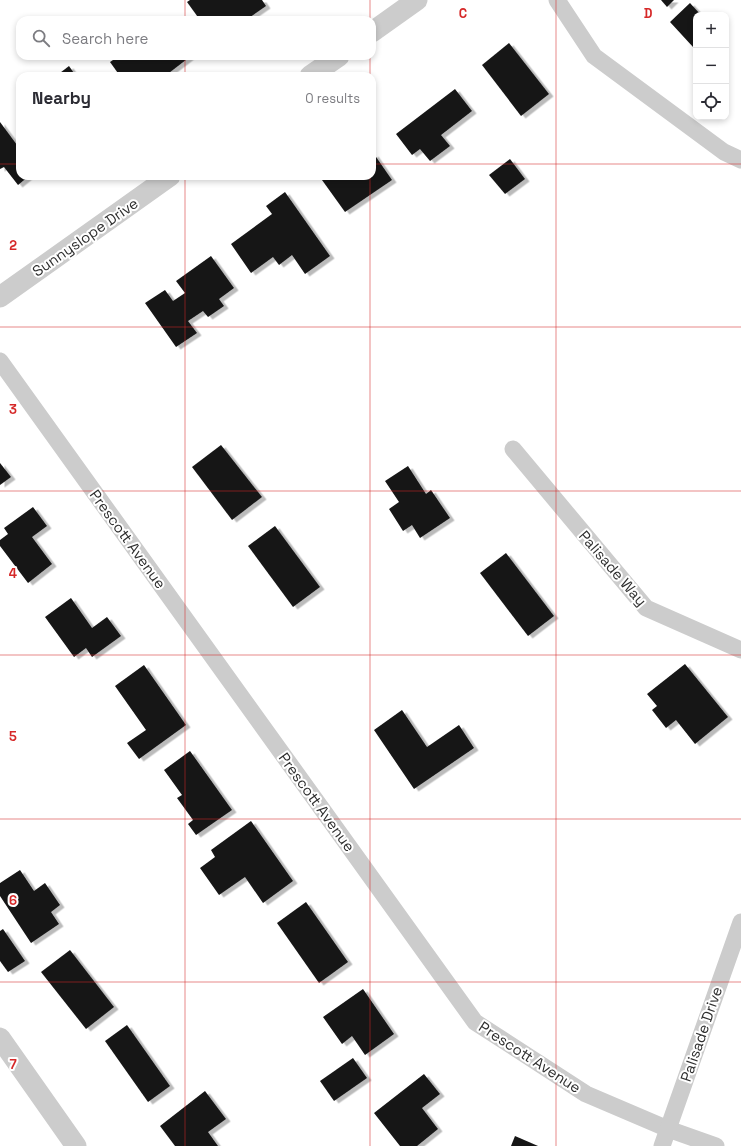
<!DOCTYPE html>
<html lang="en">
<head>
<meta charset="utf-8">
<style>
	:root { --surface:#fff; --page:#f7f7f7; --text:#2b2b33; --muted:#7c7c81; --line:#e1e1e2 }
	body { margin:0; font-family:"Space Grotesk",sans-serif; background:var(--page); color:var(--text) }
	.controls { position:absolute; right:12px; top:12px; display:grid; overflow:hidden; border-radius:8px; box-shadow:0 2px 6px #0003 }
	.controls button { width:36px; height:36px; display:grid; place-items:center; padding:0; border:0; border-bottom:1px solid var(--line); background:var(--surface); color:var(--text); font:20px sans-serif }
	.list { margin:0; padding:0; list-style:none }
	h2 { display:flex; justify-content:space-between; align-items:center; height:52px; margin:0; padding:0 16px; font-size:17px }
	h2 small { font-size:13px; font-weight:400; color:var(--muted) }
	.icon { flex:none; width:22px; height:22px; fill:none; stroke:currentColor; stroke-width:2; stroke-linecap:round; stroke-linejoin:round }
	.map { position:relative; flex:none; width:741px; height:1146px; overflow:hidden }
	.search { position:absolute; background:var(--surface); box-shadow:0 2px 6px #0003; left:16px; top:16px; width:360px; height:44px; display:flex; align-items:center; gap:10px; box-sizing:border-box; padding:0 14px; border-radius:12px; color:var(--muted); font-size:15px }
	.panel { position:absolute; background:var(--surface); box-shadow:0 2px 6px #0003; left:16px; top:72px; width:360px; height:108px; border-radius:12px }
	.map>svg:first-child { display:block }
</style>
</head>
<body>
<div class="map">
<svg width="741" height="1146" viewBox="0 0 741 1146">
	<defs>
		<filter id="shadow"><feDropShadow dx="4.5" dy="2.5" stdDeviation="0" flood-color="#0004"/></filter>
	</defs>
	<rect width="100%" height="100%" fill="#fff"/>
	<!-- building -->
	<g fill="#161616" filter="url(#shadow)">
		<polygon points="190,0 262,0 266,6 246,20 200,20 187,2"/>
		<polygon points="661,0 674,0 667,7"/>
		<polygon points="690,3 701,15 696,15 696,44 693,47 670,22"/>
		<polygon points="509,43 549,94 521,116 482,65"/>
		<polygon points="119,56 191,56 165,76 120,76 110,62"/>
		<polygon points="69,66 76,76 56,76"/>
		<polygon points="455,89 472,111 441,135 450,146 430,161 420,149 412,155 396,134"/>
		<polygon points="0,122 20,149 20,176 29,176 18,185 4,167 0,169"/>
		<polygon points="374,154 392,180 345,212 322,180 327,176 372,176 372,156"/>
		<polygon points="510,159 525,179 505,194 489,175"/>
		<polygon points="285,192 330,256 305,274 292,255 279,265 273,257 251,273 231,244 272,214 266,206"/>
		<polygon points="211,256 234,288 219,299 224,306 208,317 203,311 188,321 197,333 176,347 145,303 165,290 173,301 185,293 176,281"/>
		<polygon points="221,445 262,497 232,520 192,467"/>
		<polygon points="0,463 11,477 0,485"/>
		<polygon points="408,466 426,494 431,490 450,518 420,538 412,525 403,531 389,509 399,502 385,481"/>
		<polygon points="33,507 47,526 32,537 52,564 28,583 0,546 0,540 8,534 4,528"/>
		<polygon points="275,526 320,587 293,607 248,546"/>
		<polygon points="506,553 554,616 528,636 480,573"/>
		<polygon points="71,598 92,628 107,617 121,636 92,657 86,648 74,657 45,617"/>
		<polygon points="685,664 728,717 695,744 676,720 666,728 652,710 657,706 647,694"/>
		<polygon points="144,665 186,725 139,759 127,743 146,730 115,686"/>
		<polygon points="402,710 427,747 459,725 474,748 414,789 374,730"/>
		<polygon points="190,751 232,810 196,835 188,824 193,820 177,798 182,795 164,770"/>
		<polygon points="251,821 293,881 263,903 245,877 219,895 200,868 215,857 211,850"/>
		<polygon points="20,870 34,891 45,883 60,905 51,912 59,924 31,943 0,896 0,883"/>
		<polygon points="306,902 348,962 319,983 277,923"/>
		<polygon points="3,929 25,961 8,972 0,961 0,931"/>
		<polygon points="70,950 114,1007 86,1029 41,972"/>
		<polygon points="363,989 394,1034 365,1055 352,1036 342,1044 323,1017"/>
		<polygon points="127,1025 170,1086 148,1102 105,1041"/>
		<polygon points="353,1058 367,1078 334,1101 320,1081"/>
		<polygon points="424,1074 440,1094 422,1108 438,1129 417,1146 400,1146 374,1113"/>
		<polygon points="205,1091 226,1119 208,1132 218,1146 175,1146 160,1126"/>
		<polygon points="515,1136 538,1146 511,1146"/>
	</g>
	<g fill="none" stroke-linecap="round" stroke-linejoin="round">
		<!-- minor -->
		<g stroke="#ccc" stroke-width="17">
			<polyline points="557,0 594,56 724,152 741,160"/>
			<polyline points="0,361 475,1022 586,1094 668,1129 716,1146"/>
			<polyline points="513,449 646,608 741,650"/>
			<polyline points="662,1146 741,922"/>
		</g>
		<!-- tertiary -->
		<g stroke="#ccc" stroke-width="21">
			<polyline points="372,32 417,0"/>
			<polyline points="310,76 339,56"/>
			<polyline points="0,297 170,176"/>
			<polyline points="0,1038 76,1146"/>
		</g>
	</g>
	<!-- grid -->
	<path fill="none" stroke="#d62828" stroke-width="1" stroke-opacity="0.55" d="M185,0v20M370,0v20M556,0v1146M185,56v20M370,56v20M0,164h20M372,164h369M185,176v970M370,176v970M0,327h741M0,491h741M0,655h741M0,819h741M0,982h741"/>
	<g text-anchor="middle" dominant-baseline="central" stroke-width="4" stroke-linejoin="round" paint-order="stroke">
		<!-- street labels -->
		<g font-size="15" fill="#2f2f2f" stroke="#fff">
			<text transform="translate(85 237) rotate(-35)">Sunnyslope Drive</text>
			<text transform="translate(128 539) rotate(54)">Prescott Avenue</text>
			<text transform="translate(613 568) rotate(49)">Palisade Way</text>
			<text transform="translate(317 802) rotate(54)">Prescott Avenue</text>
			<text transform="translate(701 1034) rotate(-71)">Palisade Drive</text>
			<text transform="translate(530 1057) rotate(33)">Prescott Avenue</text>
		</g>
	</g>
	<g font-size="13" text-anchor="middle" font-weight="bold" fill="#d62828" stroke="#fff" stroke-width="4" stroke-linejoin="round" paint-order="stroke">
		<text x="463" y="18">C</text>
		<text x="648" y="18">D</text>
		<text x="13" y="250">2</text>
		<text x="13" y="414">3</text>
		<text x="13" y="578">4</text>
		<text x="13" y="741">5</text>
		<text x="13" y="905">6</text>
		<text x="13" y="1069">7</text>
	</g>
</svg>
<div class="controls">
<button>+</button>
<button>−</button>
<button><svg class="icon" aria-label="locate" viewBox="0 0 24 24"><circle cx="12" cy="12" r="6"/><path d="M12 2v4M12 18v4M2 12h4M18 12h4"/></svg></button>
</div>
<div class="search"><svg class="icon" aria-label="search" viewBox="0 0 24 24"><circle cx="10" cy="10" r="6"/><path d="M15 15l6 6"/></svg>Search here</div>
<section class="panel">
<h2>Nearby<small>0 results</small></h2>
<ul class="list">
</ul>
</section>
</div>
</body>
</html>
